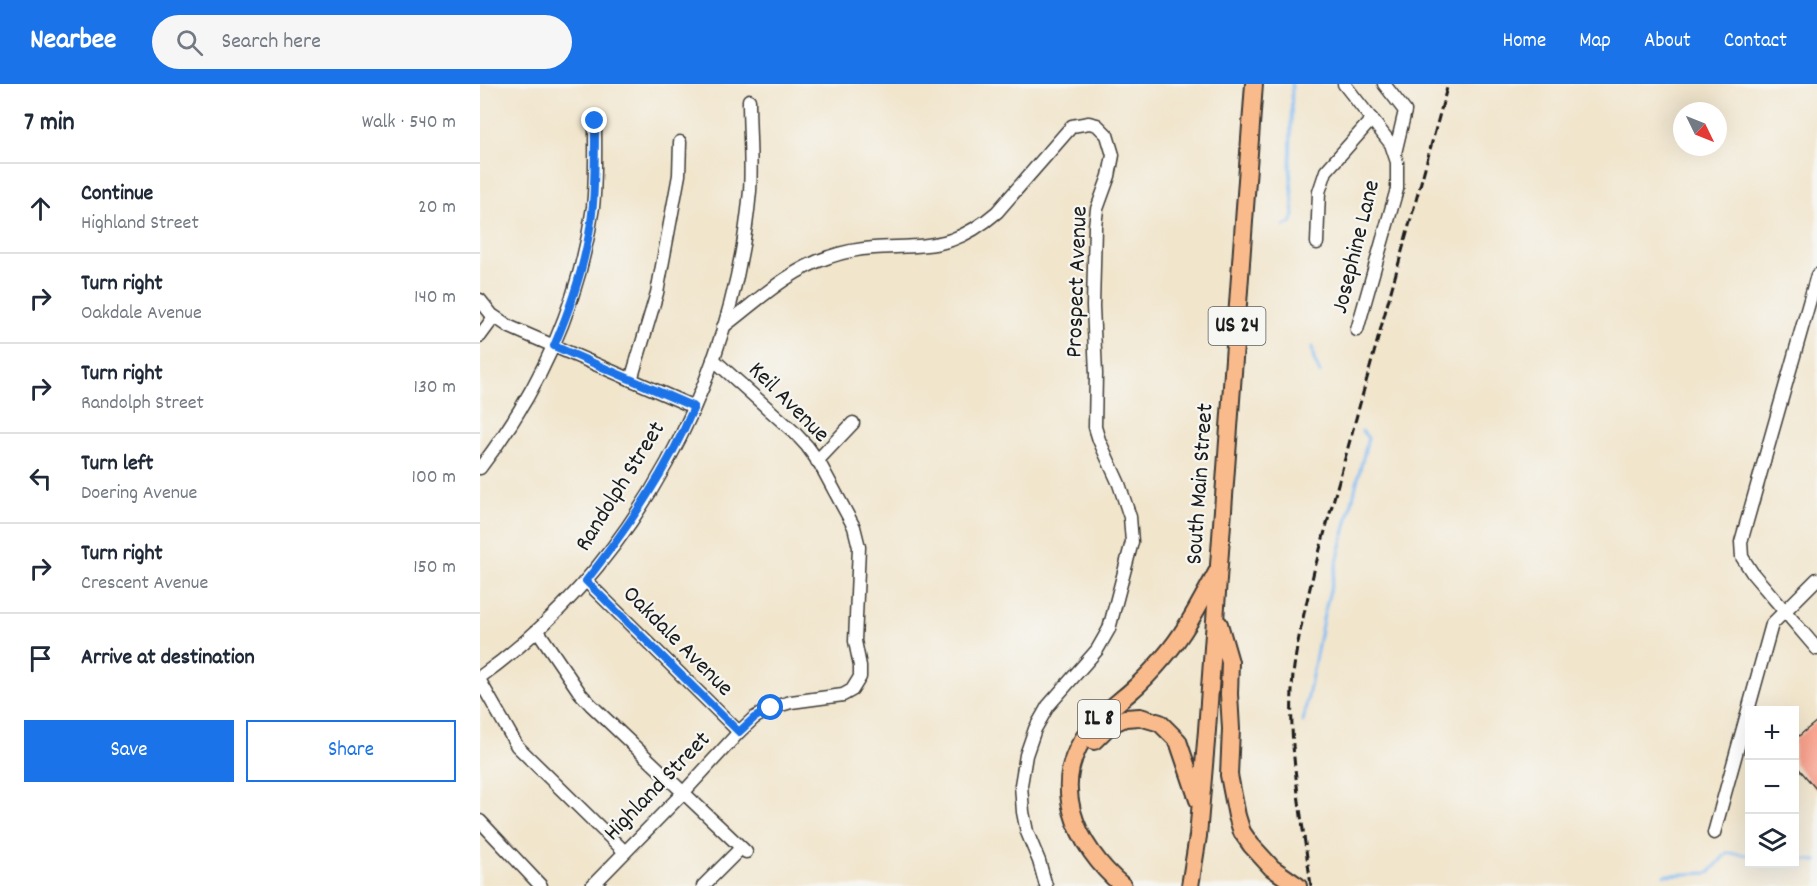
<!DOCTYPE html>
<html lang="en">
<head>
<meta charset="utf-8">
<style>
	:root { --surface:#fff; --page:#f6f6f7; --text:#1f2937; --muted:#747a83; --line:#e0e1e3; --accent:#1a73e8 }
	body { margin:0; font-family:Dekko,sans-serif; background:var(--page); color:var(--text) }
	.controls { position:absolute; right:18px; bottom:18px; display:grid; overflow:hidden; border-radius:0px; box-shadow:0 6px 24px #0002 }
	.controls button { width:54px; height:54px; display:grid; place-items:center; padding:0; border:0; border-bottom:2px solid var(--line); background:var(--surface); color:var(--text); font:30px sans-serif }
	.compass { position:absolute; left:1193px; top:18px; width:54px; height:54px; border-radius:50%; background:var(--surface); box-shadow:0 6px 24px #0002; rotate:133deg }
	.stop { position:absolute; width:18px; height:18px; margin:-14px; border:4px solid #1a73e8; border-radius:50%; background:#fff }
	.stop.end { background:#1a73e8; border-color:#fff; box-shadow:0 2px 6px #0008 }
	.list { margin:0; padding:0; list-style:none }
	h2 { display:flex; justify-content:space-between; align-items:center; height:78px; margin:0; padding:0 24px; font-size:26px }
	h2 small { font-size:20px; font-weight:400; color:var(--muted) }
	.list li { display:grid; grid-template-columns:39px 1fr auto; gap:18px; align-items:center; box-sizing:border-box; height:90px; padding:0 24px; border-top:2px solid var(--line) }
	.list b { display:block; font-size:22px; white-space:nowrap }
	.list p { margin:0; font-size:20px; white-space:nowrap; color:var(--muted) }
	.list em { font-size:20px; font-style:normal; color:var(--muted) }
	.actions { display:flex; gap:12px; padding:18px 24px }
	.actions a { flex:1; padding:14px 0; border:2px solid var(--accent); border-radius:0px; text-align:center; font-size:21px; color:var(--accent) }
	.actions .main { background:var(--accent); color:#fff }
	.icon { flex:none; width:33px; height:33px; fill:none; stroke:currentColor; stroke-width:2; stroke-linecap:round; stroke-linejoin:round }
	.map { position:relative; flex:none; width:1337px; height:802px; overflow:hidden }
	header { display:flex; align-items:center; gap:36px; box-sizing:border-box; height:84px; padding:0 30px; background:var(--accent); color:#fff }
	header strong { font-size:28px }
	nav { display:flex; gap:33px; margin-inline-start:auto; font-size:21px }
	.search { width:420px; height:54px; background:var(--page); display:flex; align-items:center; gap:15px; box-sizing:border-box; padding:0 21px; border-radius:33px; color:var(--muted); font-size:22px }
	main { display:flex }
	aside { flex:1; background:var(--surface) }
	.map>svg:first-child { display:block }
</style>
</head>
<body>
<header>
<strong>Nearbee</strong>
<div class="search"><svg class="icon" aria-label="search" viewBox="0 0 24 24"><circle cx="10" cy="10" r="6"/><path d="M15 15l6 6"/></svg>Search here</div>
<nav><a>Home</a><a>Map</a><a>About</a><a>Contact</a></nav>
</header>
<main>
<aside>
<h2>7 min<small>Walk · 540 m</small></h2>
<ul class="list">
<li><svg class="icon" aria-label="ahead" viewBox="0 0 24 24"><path d="M12 20V5M6 11l6-6 6 6"/></svg><div><b>Continue</b><p>Highland Street</p></div><em>20 m</em></li>
<li><svg class="icon" aria-label="right" viewBox="0 0 24 24"><path d="M7 20v-9h11M14 6l5 5-5 5"/></svg><div><b>Turn right</b><p>Oakdale Avenue</p></div><em>140 m</em></li>
<li><svg class="icon" aria-label="right" viewBox="0 0 24 24"><path d="M7 20v-9h11M14 6l5 5-5 5"/></svg><div><b>Turn right</b><p>Randolph Street</p></div><em>130 m</em></li>
<li><svg class="icon" aria-label="left" viewBox="0 0 24 24"><path d="M17 20v-9H6M10 6l-5 5 5 5"/></svg><div><b>Turn left</b><p>Doering Avenue</p></div><em>100 m</em></li>
<li><svg class="icon" aria-label="right" viewBox="0 0 24 24"><path d="M7 20v-9h11M14 6l5 5-5 5"/></svg><div><b>Turn right</b><p>Crescent Avenue</p></div><em>150 m</em></li>
<li><svg class="icon" aria-label="arrive" viewBox="0 0 24 24"><path d="M6 21V4h12l-3 4 3 4H6"/></svg><div><b>Arrive at destination</b></div></li>
</ul>
<div class="actions"><a class="main">Save</a><a>Share</a></div>
</aside>
<div class="map">
<svg width="1337" height="802" viewBox="0 0 1337 802">
	<rect width="100%" height="100%" fill="#f6f6f2"/>
	<filter id="ink" filterUnits="userSpaceOnUse"><feTurbulence type="fractalNoise" baseFrequency=".0167" numOctaves="2"/><feDisplacementMap in="SourceGraphic" scale="12" xChannelSelector="R" yChannelSelector="G"/><feConvolveMatrix kernelMatrix="1 2 1 2 8 2 1 2 1" color-interpolation-filters="sRGB"/></filter>
	<filter id="wash" filterUnits="userSpaceOnUse"><feTurbulence type="fractalNoise" baseFrequency=".008" numOctaves="4" result="noise"/><feDisplacementMap in="SourceGraphic" scale="24" xChannelSelector="R" yChannelSelector="G"/><feGaussianBlur stdDeviation="1.35" result="paint"/><feColorMatrix in="noise" values="0 0 0 0 0 0 0 0 0 0 0 0 0 0 0 0 0 1.4 0 .05"/><feComposite in="paint" operator="in"/></filter>
	<g filter="url(#wash)">
		<rect width="100%" height="100%" fill="#f1e5cc"/>
		<g fill="none" stroke-linecap="round" stroke-linejoin="round">
			<!-- stream -->
			<g stroke="#82bcf3" stroke-width="3">
				<polyline points="804,142 811,139 814,132 810,84 812,0"/>
				<polyline points="832,263 834,276 840,289"/>
				<polyline points="823,638 844,530 888,354 882,347"/>
				<polyline points="1314,775 1337,777"/>
				<polyline points="1184,791 1229,789 1247,769 1270,771"/>
			</g>
		</g>
		<g id="blocks">
			<!-- building -->
			<polygon fill="#f9a28e" points="1337,637 1337,706 1314,679 1314,656"/>
		</g>
	</g>
	<g filter="url(#ink)">
		<use href="#blocks" fill-opacity="0" stroke="#3c3a36" stroke-width="1.5"/>
		<g fill="none" stroke-linecap="round" stroke-linejoin="round">
			<!-- minor casing -->
			<g stroke="#3c3a36" stroke-width="15">
				<g id="minor">
					<polyline points="864,0 911,60 917,78 917,105 877,246"/>
					<polyline points="904,0 925,27 915,69"/>
					<polyline points="837,159 839,108 846,87 892,35"/>
					<polyline points="1337,191 1261,458 1262,473 1273,490 1337,565"/>
					<polyline points="0,216 12,231 30,243 214,323"/>
					<path d="M243,243c33,-25 66,-57 106,-70 14,-5 29,-8 45,-9 25,-2 52,0 77,-8 17,-6 32,-16 46,-28l75,-86 17,-3 8,2 10,10 6,20 -4,21 -12,33 -2,17 -2,80 3,68 -1,53 4,13 20,44 11,33 2,25 -23,87 -12,21 -49,56 -13,23 -9,26 -5,30 2,27 4,20 12,29 7,25"/>
					<polyline points="0,252 14,233"/>
					<polyline points="151,296 177,209 199,91 200,58"/>
					<polyline points="337,377 373,339"/>
					<path d="M0,384c60,-78 99,-163 113,-261 3,-28 2,-58 2,-86"/>
					<polyline points="106,497 259,648"/>
					<polyline points="58,547 100,609 111,621 266,768"/>
					<path d="M0,593c155,-111 253,-297 270,-486 2,-30 -1,-61 -1,-91"/>
					<polyline points="0,597 37,662 145,768"/>
					<polyline points="0,737 61,802"/>
					<polyline points="1234,749 1292,540 1337,495"/>
					<polyline points="112,802 203,709 259,648 274,634 291,624 311,618 363,611 372,606 380,593 380,582 375,557 379,463 374,443 340,380 327,362 314,348 233,275"/>
					<polyline points="223,802 261,764"/>
				</g>
			</g>
			<!-- major casing -->
			<g stroke="#3c3a36" stroke-width="20">
				<g id="major">
					<polyline points="739,540 750,578 749,610 751,645 749,691 757,732 762,748 771,761 792,784 818,802"/>
					<polyline points="614,657 630,641 645,634 660,633 680,639 698,657 718,716"/>
					<path d="M643,802c-48,-40 -77,-105 -31,-159 11,-13 24,-23 37,-34 13,-11 24,-23 35,-36 22,-25 37,-56 53,-85"/>
					<polyline points="710,802 718,752 727,646 774,0"/>
				</g>
			</g>
			<!-- minor -->
			<use href="#minor" stroke="#fff" stroke-width="12"/>
			<!-- major -->
			<use href="#major" stroke="#fabb8c" stroke-width="16"/>
			<!-- rail -->
			<path stroke="#1c1c1c" stroke-width="3" stroke-dasharray="9 4.5" stroke-linecap="butt" d="M831,802c-9,-70 -24,-141 -18,-211 4,-35 13,-70 21,-104l134,-487"/>
		</g>
	</g>
	<g fill="none" stroke-linecap="round" stroke-linejoin="round" filter="url(#ink)">
		<!-- route -->
		<path stroke="#1a73e8" stroke-width="8" d="M115,37c0,28 0,55 -2,83 -4,48 -20,98 -39,142l140,61c-27,64 -66,120 -108,174l153,151 15,-14 17,-10"/>
	</g>
	<g text-anchor="middle" dominant-baseline="central" stroke-width="4.5" stroke-linejoin="round" paint-order="stroke">
		<!-- shield labels -->
		<g fill="#f6f6f2" stroke="#5d5d5c" stroke-width="1.5">
			<rect x="728.5" y="223" width="57" height="38" rx="4.5"/>
			<rect x="598" y="616" width="42" height="38" rx="4.5"/>
		</g>
		<g font-size="22" font-weight="bold" fill="#1c1c1c">
			<text x="757" y="242">US 24</text>
			<text x="619" y="635">IL 8</text>
		</g>
		<!-- street labels -->
		<g font-size="24" fill="#1c1c1c" stroke="#f6f6f2">
			<text transform="translate(877 163) rotate(-76)">Josephine Lane</text>
			<text transform="translate(598 198) rotate(-88)">Prospect Avenue</text>
			<text transform="translate(308 319) rotate(45)">Keil Avenue</text>
			<text transform="translate(721 400) rotate(-86)">South Main Street</text>
			<text transform="translate(141 403) rotate(-58)">Randolph Street</text>
			<text transform="translate(197 558) rotate(45)">Oakdale Avenue</text>
			<text transform="translate(178 703) rotate(-46)">Highland Street</text>
		</g>
	</g>
</svg>
<div class="controls">
<button>+</button>
<button>−</button>
<button><svg class="icon" aria-label="layers" viewBox="0 0 24 24"><path d="M12 4l9 5-9 5-9-5zM3 14l9 5 9-5"/></svg></button>
</div>
<svg class="compass" viewBox="-18 -18 36 36"><path d="M0-13l5 13h-10z" fill="#e53935"/><path d="M0 13l5-13h-10z" fill="#747a83"/></svg>
<div class="stop" style="left:291px;top:624px"></div>
<div class="stop end" style="left:115px;top:37px"></div>
</div>
</main>
</body>
</html>
